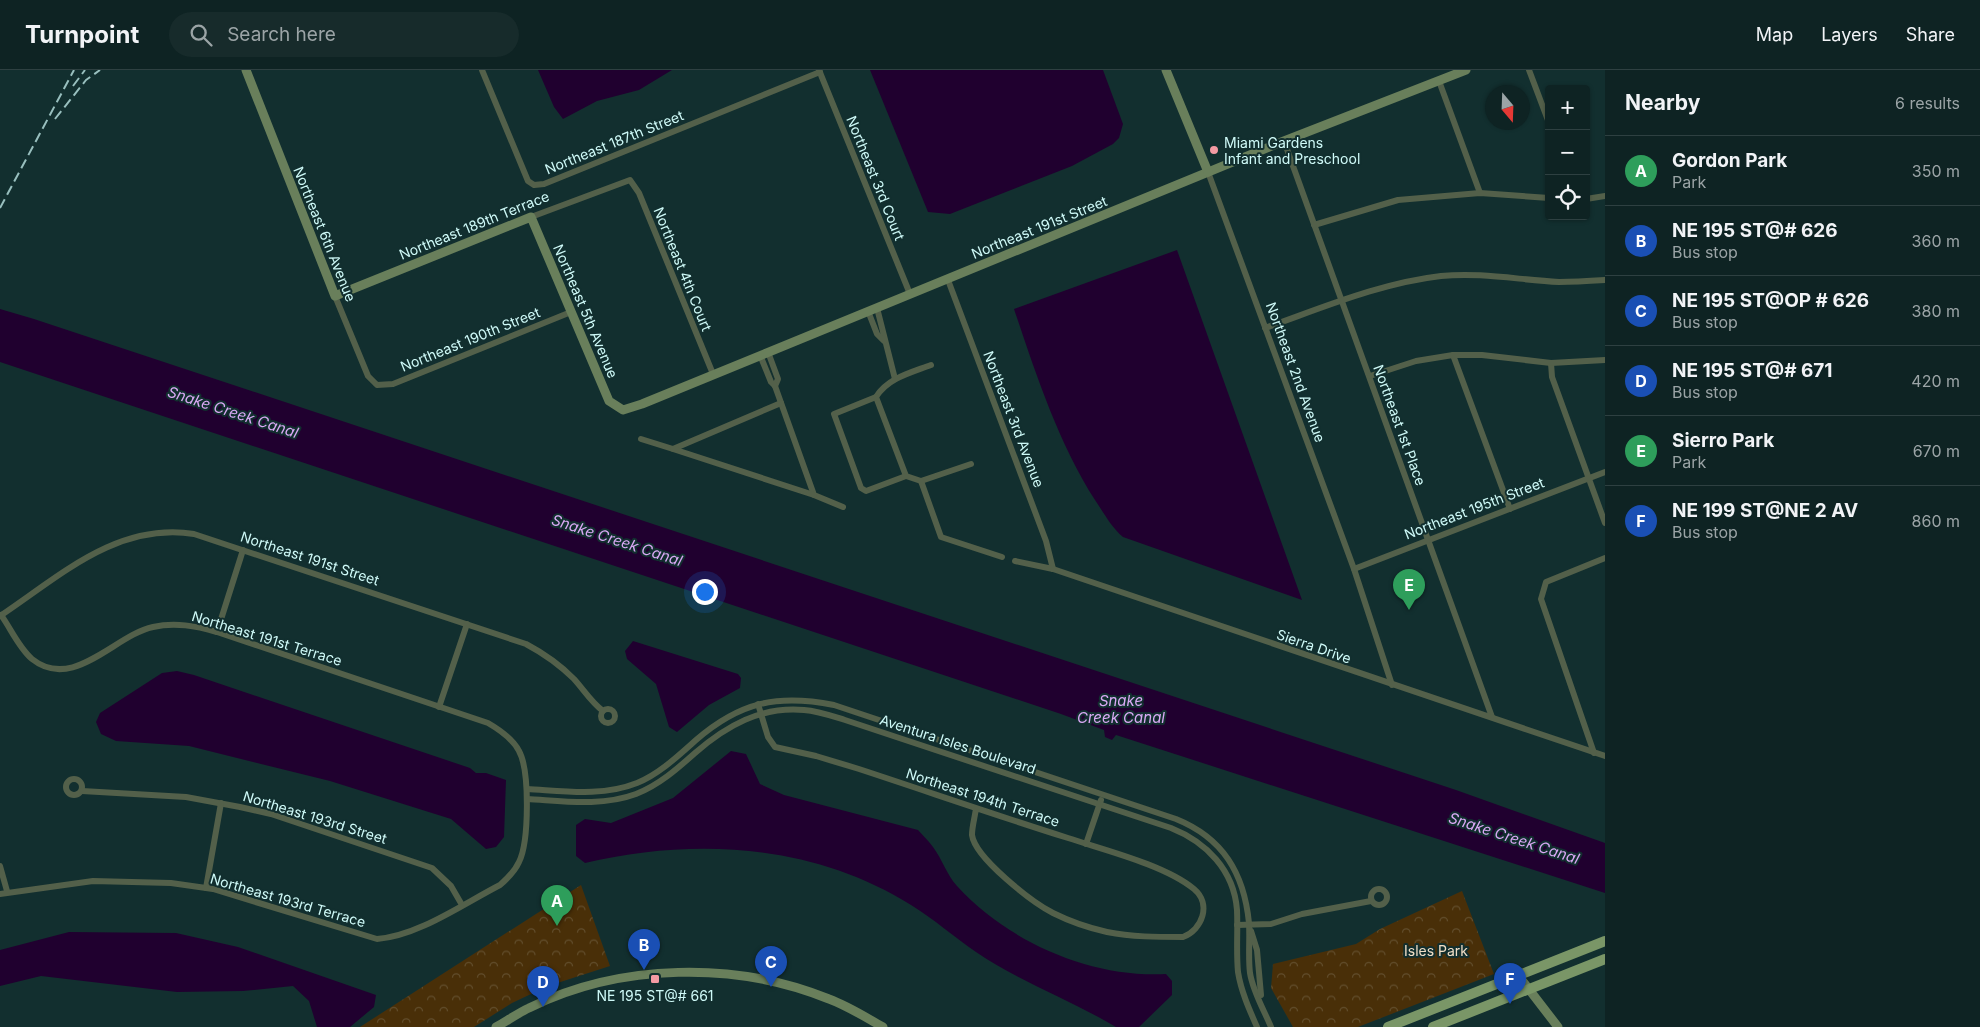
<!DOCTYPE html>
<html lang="en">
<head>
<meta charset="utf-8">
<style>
	:root { --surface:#0e2323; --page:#172b2b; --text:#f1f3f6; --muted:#9ba4a6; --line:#2e4041; --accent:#1a73e8 }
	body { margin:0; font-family:Inter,sans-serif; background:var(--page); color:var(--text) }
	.controls { position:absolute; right:15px; top:15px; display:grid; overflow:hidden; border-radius:5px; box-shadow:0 1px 4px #0004 }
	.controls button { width:45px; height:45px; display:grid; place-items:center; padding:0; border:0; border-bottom:1px solid var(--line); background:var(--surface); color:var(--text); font:25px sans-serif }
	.compass { position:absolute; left:1485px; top:15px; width:45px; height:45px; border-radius:50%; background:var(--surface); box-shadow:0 1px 4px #0004; rotate:161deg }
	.you { position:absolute; left:704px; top:521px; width:18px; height:18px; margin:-12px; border:4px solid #fff; border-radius:50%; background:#1a73e8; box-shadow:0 0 0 8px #1a73e833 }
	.badge { display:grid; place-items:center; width:32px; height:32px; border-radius:50%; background:var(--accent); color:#fff; font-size:16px; font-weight:700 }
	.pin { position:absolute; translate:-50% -41px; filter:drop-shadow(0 1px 2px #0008) }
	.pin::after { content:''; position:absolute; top:26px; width:18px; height:15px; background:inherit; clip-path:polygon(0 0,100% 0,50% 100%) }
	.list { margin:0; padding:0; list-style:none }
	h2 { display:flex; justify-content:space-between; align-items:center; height:65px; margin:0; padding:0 20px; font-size:21px }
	h2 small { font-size:16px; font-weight:400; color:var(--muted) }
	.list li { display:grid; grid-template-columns:32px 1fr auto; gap:15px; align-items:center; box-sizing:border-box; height:70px; padding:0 20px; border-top:1px solid var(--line) }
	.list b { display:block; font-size:19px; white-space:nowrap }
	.list p { margin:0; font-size:16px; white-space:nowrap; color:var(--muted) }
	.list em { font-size:16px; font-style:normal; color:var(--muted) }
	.icon { flex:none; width:28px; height:28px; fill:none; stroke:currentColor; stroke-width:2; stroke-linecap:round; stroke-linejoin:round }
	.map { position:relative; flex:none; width:1605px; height:957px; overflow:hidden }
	header { display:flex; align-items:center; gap:30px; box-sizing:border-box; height:70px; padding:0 25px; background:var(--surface); border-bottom:1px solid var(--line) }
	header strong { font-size:24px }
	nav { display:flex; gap:28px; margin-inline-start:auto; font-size:18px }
	.search { width:350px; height:45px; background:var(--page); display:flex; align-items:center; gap:12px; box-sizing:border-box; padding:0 18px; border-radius:28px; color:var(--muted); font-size:19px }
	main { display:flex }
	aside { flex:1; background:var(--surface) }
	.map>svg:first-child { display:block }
</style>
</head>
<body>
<header>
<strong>Turnpoint</strong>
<div class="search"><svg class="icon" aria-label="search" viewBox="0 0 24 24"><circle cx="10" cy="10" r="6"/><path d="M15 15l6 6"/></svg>Search here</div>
<nav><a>Map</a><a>Layers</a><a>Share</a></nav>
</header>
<main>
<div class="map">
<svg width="1605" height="957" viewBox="0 0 1605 957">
	<defs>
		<pattern id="park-crowns" width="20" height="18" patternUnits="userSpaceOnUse" patternTransform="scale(1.25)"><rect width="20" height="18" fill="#492f08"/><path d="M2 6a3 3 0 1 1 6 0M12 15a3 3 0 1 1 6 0" fill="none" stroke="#624e2d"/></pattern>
	</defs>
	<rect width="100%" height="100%" fill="#122f2f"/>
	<!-- park -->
	<g fill="url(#park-crowns)">
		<polygon points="581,815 610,896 548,916 512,933 474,957 360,957"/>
		<polygon points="1462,821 1494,904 1358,957 1293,957 1271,918 1273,894 1356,874 1380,859"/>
	</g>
	<!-- water -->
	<g fill="#20002f">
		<polygon points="538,0 672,0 639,20 597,31 563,49 554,37"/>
		<polygon points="870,0 1103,0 1123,54 1119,68 1113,74 1072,96 950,144 928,142"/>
		<path d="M1177,180l125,350 -179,-63c-12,-10 -19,-24 -28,-37 -37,-58 -59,-126 -81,-191z"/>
		<polygon points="0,239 34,249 1456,720 1605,773 1605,823 1116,665 1112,670 1105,667 1104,660 1061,644 0,292"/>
		<polygon points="633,571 738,604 741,608 740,618 709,635 677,662 669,657 656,614 627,589 625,581"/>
		<polygon points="177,601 194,605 470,698 476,703 486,703 506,710 504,767 496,777 486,779 451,749 330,711 189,676 116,671 101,664 96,652 100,643 162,603"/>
		<path d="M731,681l15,3 14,30 24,11 134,35c5,6 11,11 15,17 9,12 14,28 24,39 51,56 134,92 209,88l6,7v14l-33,32h-23c-45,-27 -96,-45 -140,-75 -22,-15 -42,-33 -65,-47 -97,-61 -216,-68 -326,-42l-9,-7v-31l9,-6 26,4 62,-25z"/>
		<polygon points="69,862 176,863 238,877 376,925 374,937 350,957 317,957 309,931 293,916 243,921 177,922 41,906 0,916 0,880"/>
	</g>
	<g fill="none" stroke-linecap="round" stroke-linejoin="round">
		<!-- street -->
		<g stroke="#53604a" stroke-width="6">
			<polyline points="482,0 528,111 534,115 544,114 820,2"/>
			<polyline points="819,0 910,224"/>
			<polyline points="1529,0 1549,53"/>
			<polyline points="1439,11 1480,123"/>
			<polyline points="1284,71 1492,647"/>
			<polyline points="1208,102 1354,499 1392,615"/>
			<polyline points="1586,129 1605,126"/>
			<polyline points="531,147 630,110 639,123 713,304"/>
			<polyline points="1314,155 1398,130 1480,123 1549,128"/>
			<polyline points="948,210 1046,471 1053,499"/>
			<polyline points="335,226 368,306 377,315 393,314 571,242"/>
			<polyline points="877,238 895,309"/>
			<polyline points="868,241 877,264 884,271"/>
			<path d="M1265,258c57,-20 115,-45 176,-52 40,-4 78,4 118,6 15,0 31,-1 46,-2"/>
			<polyline points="768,282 778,309 775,316"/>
			<polyline points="760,285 771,312 775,316 814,425 843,437"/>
			<polyline points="1453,285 1510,439"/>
			<polyline points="1551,293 1552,307 1605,453"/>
			<path d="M931,295c-21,8 -43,13 -55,32l30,79 15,5 50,-17"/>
			<polyline points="1370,306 1416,291 1453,285 1482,285 1551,293 1605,290"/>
			<polyline points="876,327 834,344 861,418 866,421 906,406"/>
			<polyline points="641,369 673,379 781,333"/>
			<polyline points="673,379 814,425"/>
			<polyline points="921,411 941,467 1002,487"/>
			<polyline points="1015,491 1053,499 1605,686"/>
			<polyline points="1354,499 1605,402"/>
			<path d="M0,546c60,-40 117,-94 194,-82l332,110c17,9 34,21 48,35 10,11 17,23 29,32"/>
			<polyline points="217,562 243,480"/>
			<path d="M758,634l10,33 7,10 41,9 43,13c70,23 139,47 209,69 36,12 97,27 126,51 18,15 8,41 -11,48 -26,0 -51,0 -76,-5 -18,-4 -38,-11 -54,-19 -21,-11 -78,-55 -81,-78 0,-9 3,-18 4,-27"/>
			<polyline points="439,637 467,554"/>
			<circle cx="608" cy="646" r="7"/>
			<polyline points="1594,683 1541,529 1546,512 1605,488"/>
			<circle cx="74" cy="717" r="8"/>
			<path d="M527,719c37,2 75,8 110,-6 22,-9 41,-27 59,-43 44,-38 81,-46 138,-35l342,114c47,19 68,54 73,104 1,17 -1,34 1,50 3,19 14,37 21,54"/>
			<polyline points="82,721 186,727 240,737 271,744 432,798 451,816 462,835"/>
			<path d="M527,729c36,2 74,8 109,-5 23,-9 41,-25 59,-41 31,-27 66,-47 109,-43 14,1 28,6 41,10l326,108c35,14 63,42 66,82 1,21 -1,41 1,62 3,19 11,37 19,55"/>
			<polyline points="1086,774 1101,730"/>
			<polyline points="0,796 7,821"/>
			<polyline points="206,818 221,733"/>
			<circle cx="1379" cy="827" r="8"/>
			<path d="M0,824l93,-13 78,2 42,6 164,50c41,-3 86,-35 123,-54 8,-7 15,-14 19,-23 10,-20 11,-91 0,-111 -6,-12 -19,-21 -31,-28l-271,-91c-21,-6 -42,-10 -64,-5 -38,8 -80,65 -121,32 -13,-11 -21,-30 -31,-44"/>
			<polyline points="1237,855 1271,854 1302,844 1371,831"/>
			<polyline points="1251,861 1257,880 1261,925"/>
		</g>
		<!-- secondary -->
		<g stroke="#697f5b" stroke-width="9">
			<polyline points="246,0 335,226 531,147 609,331 623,340 642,334 1284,71 1466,0"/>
			<polyline points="1166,0 1208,102"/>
			<polyline points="1518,905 1558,957"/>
			<path d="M496,957c11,-6 22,-14 33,-19 91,-45 207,-47 300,-9 19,7 36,18 54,28"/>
		</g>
		<!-- primary -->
		<g stroke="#7a9667" stroke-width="10">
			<polyline points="1388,957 1605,871"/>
			<polyline points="1433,957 1605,889"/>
		</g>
		<!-- rail -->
		<g stroke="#98bfbe" stroke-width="2" stroke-dasharray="10 5" stroke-linecap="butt">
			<polyline points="73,16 85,0"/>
			<polyline points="55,49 86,10 100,0"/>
			<polyline points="0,138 74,0"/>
		</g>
	</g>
	<!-- markers -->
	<g fill="#f49aa3" stroke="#122f2f" stroke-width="2">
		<circle cx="1214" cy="80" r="5"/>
		<rect x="650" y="904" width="10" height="10" rx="2.5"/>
	</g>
	<g text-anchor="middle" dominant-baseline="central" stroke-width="4" stroke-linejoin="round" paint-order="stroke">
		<!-- street labels -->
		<g font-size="14" fill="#cffaf8" stroke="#122f2f">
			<text transform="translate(614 72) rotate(-22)">Northeast 187th Street</text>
			<text transform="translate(876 108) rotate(68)">Northeast 3rd Court</text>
			<text transform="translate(474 155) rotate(-22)">Northeast 189th Terrace</text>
			<text transform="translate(1039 157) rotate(-22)">Northeast 191st Street</text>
			<text transform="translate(325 164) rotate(68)">Northeast 6th Avenue</text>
			<text transform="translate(683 199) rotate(68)">Northeast 4th Court</text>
			<text transform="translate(586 241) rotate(67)">Northeast 5th Avenue</text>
			<text transform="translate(470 269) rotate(-22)">Northeast 190th Street</text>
			<text transform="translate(1296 302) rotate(70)">Northeast 2nd Avenue</text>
			<text transform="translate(1014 349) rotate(69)">Northeast 3rd Avenue</text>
			<text transform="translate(1400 355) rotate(70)">Northeast 1st Place</text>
			<text transform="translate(1474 438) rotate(-21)">Northeast 195th Street</text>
			<text transform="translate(310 488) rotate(18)">Northeast 191st Street</text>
			<text transform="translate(267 568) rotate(17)">Northeast 191st Terrace</text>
			<text transform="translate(1314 576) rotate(19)">Sierra Drive</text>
			<text transform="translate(958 674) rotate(18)">Aventura Isles Boulevard</text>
			<text transform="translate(983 727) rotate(18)">Northeast 194th Terrace</text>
			<text transform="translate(315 747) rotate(17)">Northeast 193rd Street</text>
			<text transform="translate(288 830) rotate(16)">Northeast 193rd Terrace</text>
		</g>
		<!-- poi labels -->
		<g font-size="14" fill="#cffaf8" stroke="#122f2f" text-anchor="start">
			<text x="1224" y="72">Miami Gardens<tspan x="1224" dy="16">Infant and Preschool</tspan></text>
			<text x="655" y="925" text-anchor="middle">NE 195 ST@# 661</text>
		</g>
		<!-- park labels -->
		<g font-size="14" fill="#f1dec6" stroke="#122f2f">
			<text x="1436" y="880">Isles Park</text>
		</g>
		<!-- water labels -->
		<g font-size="15" font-style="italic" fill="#daa9f5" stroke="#122f2f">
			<text transform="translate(233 342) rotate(18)">Snake Creek Canal</text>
			<text transform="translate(617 470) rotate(18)">Snake Creek Canal</text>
			<text x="1121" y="630">Snake<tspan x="1121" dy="17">Creek Canal</tspan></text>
			<text transform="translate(1514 768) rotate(18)">Snake Creek Canal</text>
		</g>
	</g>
</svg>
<div class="controls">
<button>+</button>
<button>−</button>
<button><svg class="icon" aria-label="locate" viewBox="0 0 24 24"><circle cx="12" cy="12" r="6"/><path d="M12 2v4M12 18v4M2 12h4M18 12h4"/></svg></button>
</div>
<svg class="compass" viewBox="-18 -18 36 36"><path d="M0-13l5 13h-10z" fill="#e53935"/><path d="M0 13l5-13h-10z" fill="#9ba4a6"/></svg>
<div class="you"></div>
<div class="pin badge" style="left:557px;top:856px;background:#2e9e5b">A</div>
<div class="pin badge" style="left:644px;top:900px;background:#1a4fb4">B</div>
<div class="pin badge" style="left:771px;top:917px;background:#1a4fb4">C</div>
<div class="pin badge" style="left:543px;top:937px;background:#1a4fb4">D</div>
<div class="pin badge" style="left:1409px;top:540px;background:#2e9e5b">E</div>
<div class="pin badge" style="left:1510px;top:934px;background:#1a4fb4">F</div>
</div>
<aside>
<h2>Nearby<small>6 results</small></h2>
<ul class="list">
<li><span class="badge" style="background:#2e9e5b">A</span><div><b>Gordon Park</b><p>Park</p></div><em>350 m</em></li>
<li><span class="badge" style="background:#1a4fb4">B</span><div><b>NE 195 ST@# 626</b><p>Bus stop</p></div><em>360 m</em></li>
<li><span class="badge" style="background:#1a4fb4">C</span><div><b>NE 195 ST@OP # 626</b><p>Bus stop</p></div><em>380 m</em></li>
<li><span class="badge" style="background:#1a4fb4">D</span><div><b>NE 195 ST@# 671</b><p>Bus stop</p></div><em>420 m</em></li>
<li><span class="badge" style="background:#2e9e5b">E</span><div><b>Sierro Park</b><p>Park</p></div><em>670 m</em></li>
<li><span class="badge" style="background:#1a4fb4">F</span><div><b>NE 199 ST@NE 2 AV</b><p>Bus stop</p></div><em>860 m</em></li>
</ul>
</aside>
</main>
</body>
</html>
